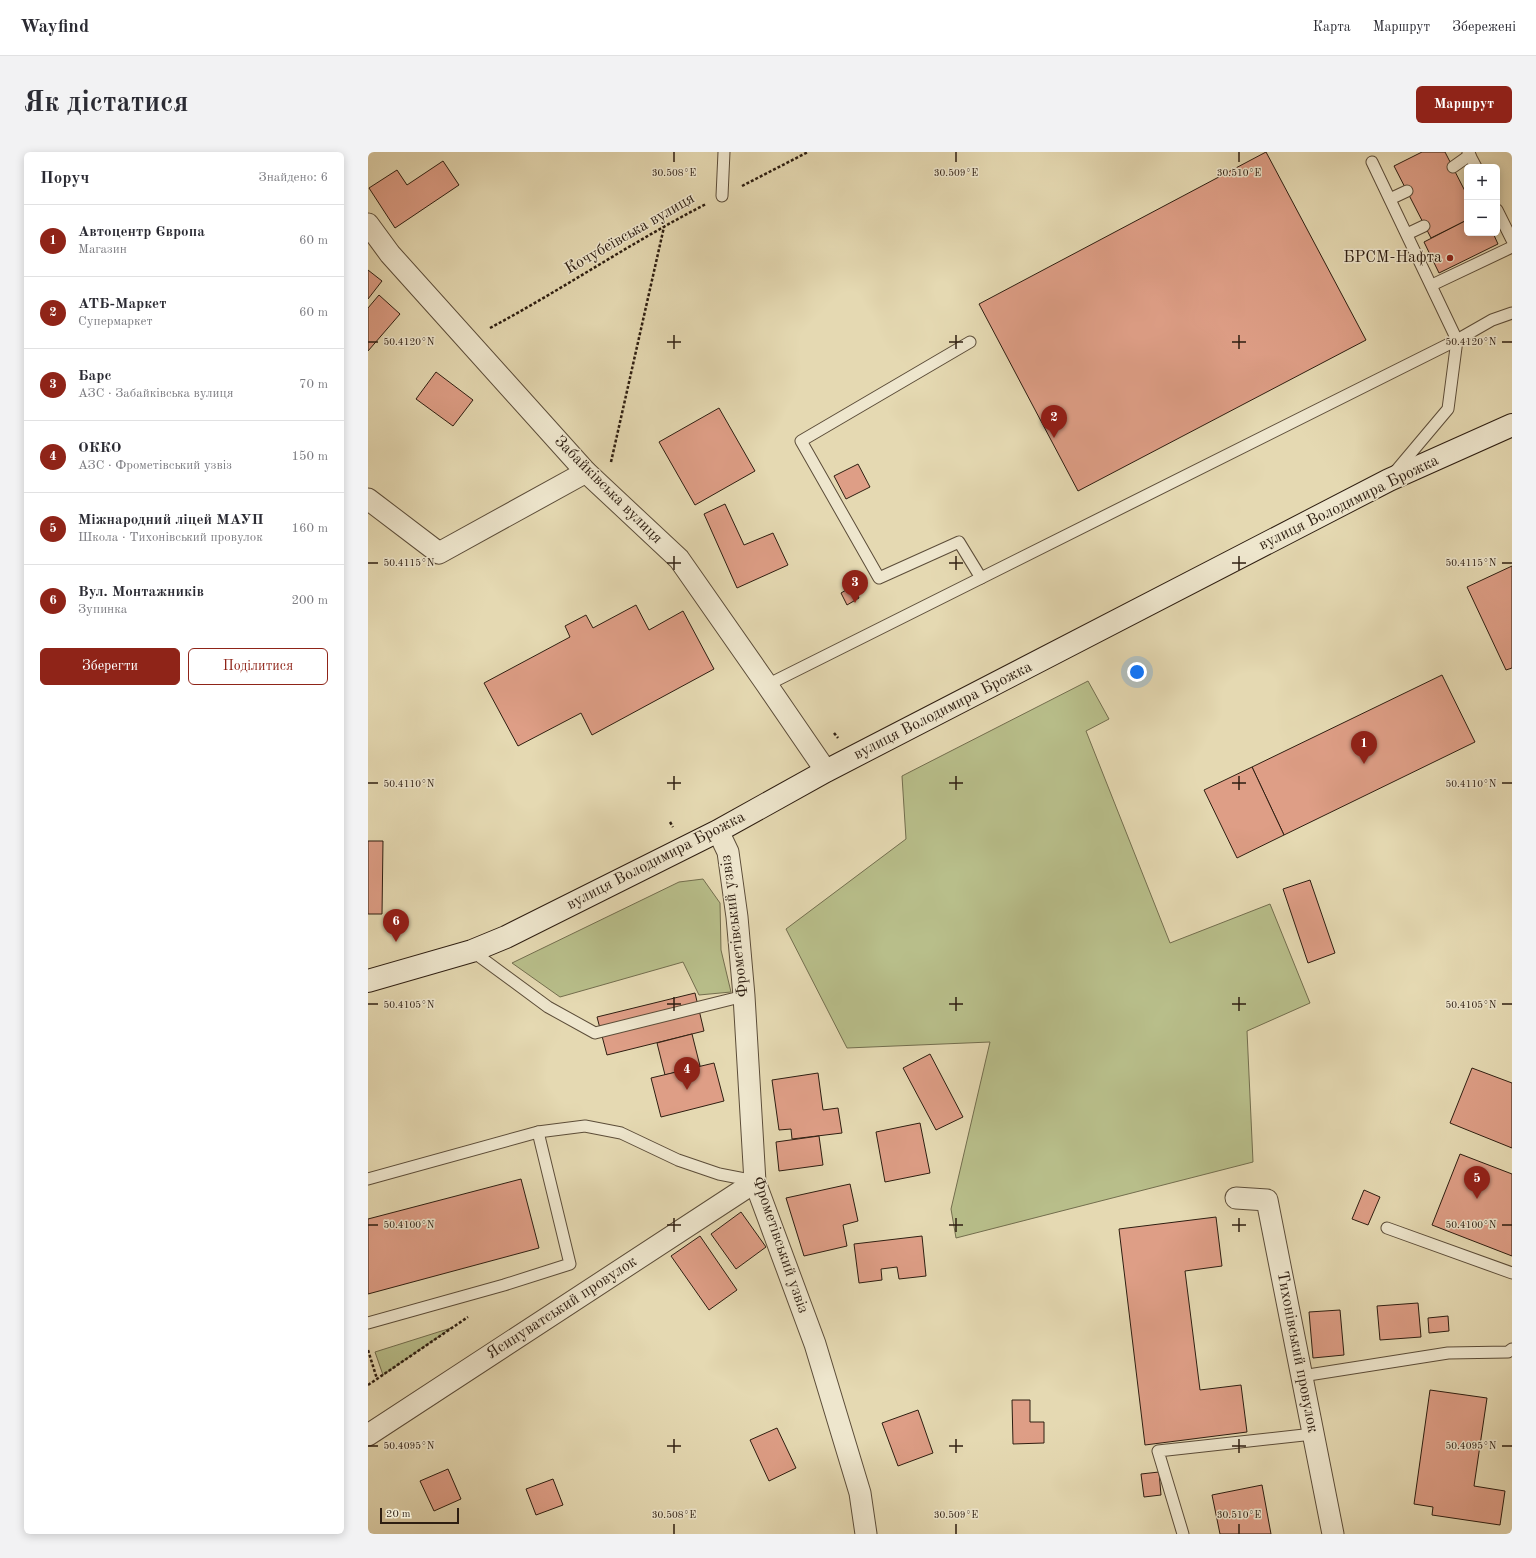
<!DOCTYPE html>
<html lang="uk">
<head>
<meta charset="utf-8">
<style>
	:root { --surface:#fff; --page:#f2f2f3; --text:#2b2b33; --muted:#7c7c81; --line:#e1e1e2; --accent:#8f2418 }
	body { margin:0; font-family:"Old Standard TT",serif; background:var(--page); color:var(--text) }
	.controls { position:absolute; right:12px; top:12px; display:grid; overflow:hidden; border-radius:6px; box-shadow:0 2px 10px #0003 }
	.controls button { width:36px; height:36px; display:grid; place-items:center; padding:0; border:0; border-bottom:1px solid var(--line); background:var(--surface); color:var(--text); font:20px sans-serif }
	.scale { position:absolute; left:12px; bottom:10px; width:79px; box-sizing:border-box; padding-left:4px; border:2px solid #2e1e11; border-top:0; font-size:11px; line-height:14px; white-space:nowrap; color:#2e1e11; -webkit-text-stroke:3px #eee6cd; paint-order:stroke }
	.you { position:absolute; left:769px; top:520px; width:14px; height:14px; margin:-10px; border:3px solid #fff; border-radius:50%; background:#1a73e8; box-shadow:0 0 0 6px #1a73e833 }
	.badge { display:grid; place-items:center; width:26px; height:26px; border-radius:50%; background:var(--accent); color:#fff; font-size:13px; font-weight:700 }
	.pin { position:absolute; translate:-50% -33px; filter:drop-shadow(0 1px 2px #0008) }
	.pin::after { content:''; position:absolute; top:21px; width:14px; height:12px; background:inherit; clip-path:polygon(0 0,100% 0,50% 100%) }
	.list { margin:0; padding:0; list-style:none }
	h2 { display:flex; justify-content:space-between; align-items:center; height:52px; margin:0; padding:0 16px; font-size:17px }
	h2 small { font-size:13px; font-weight:400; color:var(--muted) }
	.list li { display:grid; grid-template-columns:26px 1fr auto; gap:12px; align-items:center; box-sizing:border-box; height:72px; padding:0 16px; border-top:1px solid var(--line) }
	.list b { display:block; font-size:15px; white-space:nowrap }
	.list p { margin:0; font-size:13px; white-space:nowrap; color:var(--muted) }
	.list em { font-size:13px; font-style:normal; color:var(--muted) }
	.actions { display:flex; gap:8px; padding:12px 16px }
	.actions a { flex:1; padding:9px 0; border:1px solid var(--accent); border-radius:6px; text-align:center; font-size:14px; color:var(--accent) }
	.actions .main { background:var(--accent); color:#fff }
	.map { position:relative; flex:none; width:1144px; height:1382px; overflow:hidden; border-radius:6px }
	header { display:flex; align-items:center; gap:24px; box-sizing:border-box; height:56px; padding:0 20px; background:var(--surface); border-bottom:1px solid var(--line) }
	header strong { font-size:19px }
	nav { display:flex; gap:22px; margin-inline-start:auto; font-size:14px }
	.intro { display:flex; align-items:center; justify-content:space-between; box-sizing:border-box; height:96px; padding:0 24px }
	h1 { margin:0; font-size:28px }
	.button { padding:10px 18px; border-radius:6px; background:var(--accent); color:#fff; font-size:14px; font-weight:700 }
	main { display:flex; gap:24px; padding:0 24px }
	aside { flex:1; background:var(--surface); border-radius:6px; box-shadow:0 2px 10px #0003 }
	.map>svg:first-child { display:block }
</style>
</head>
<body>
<header>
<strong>Wayfind</strong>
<nav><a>Карта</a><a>Маршрут</a><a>Збережені</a></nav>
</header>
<div class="intro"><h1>Як дістатися</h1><a class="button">Маршрут</a></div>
<main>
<aside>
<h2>Поруч<small>Знайдено: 6</small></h2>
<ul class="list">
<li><span class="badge">1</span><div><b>Автоцентр Європа</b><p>Магазин</p></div><em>60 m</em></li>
<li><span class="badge">2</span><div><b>АТБ-Маркет</b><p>Супермаркет</p></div><em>60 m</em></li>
<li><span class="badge">3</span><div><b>Барс</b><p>АЗС · Забайківська вулиця</p></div><em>70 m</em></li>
<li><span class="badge">4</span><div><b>ОККО</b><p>АЗС · Фрометівський узвіз</p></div><em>150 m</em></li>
<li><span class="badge">5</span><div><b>Міжнародний ліцей МАУП</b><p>Школа · Тихонівський провулок</p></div><em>160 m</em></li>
<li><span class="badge">6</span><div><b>Вул. Монтажників</b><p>Зупинка</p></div><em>200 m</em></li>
</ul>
<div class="actions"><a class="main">Зберегти</a><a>Поділитися</a></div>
</aside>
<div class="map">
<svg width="1144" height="1382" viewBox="0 0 1144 1382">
	<rect width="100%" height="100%" fill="#e5d9b2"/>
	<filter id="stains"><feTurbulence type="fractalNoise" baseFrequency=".005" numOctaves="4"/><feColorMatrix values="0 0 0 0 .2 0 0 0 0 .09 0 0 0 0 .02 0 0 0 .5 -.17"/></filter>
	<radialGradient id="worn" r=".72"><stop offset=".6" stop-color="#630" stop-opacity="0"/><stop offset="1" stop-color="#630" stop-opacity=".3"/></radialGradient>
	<!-- green -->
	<g fill="#b8be8a" stroke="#736e4e">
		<polygon points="720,529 741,567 718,579 802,791 902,752 942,851 879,879 885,1010 588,1086 583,1057 622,890 479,896 418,777 538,687 534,624"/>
		<polygon points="335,727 352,751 353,798 363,840 331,843 315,810 192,845 144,811 311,730"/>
		<polygon points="83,1176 15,1223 7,1200"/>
	</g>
	<!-- building -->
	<g fill="#de9e86" stroke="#2e1e11">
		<polygon points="898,0 998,188 710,339 611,152"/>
		<polygon points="1054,0 1077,0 1099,43 1099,68 1063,86 1026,14"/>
		<polygon points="75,9 91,33 27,76 1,36 29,18 39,33"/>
		<polygon points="1099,68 1099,81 1125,81 1130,92 1071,121 1056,90"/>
		<polygon points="0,118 14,129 0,147"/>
		<polygon points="11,143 32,162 0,199 0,156"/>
		<polygon points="68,220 105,248 85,274 48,247"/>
		<polygon points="351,256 387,319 327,353 291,290"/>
		<polygon points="490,312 502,335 478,347 466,324"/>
		<polygon points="357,352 376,393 405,381 420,413 369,436 336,362"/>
		<polygon points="1144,414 1144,516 1138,518 1099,435"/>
		<polygon points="485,434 491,446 479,453 473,441"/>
		<polygon points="268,453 281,478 315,459 346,517 224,583 213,561 150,594 116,531 202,485 197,474 218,463 225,476"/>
		<polygon points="1074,523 1107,590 916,683 884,615"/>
		<polygon points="884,615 916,683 869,706 836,638"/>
		<polygon points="0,689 15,689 14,762 0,762"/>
		<polygon points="942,728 967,801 940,811 915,737"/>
		<polygon points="327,841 336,879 239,903 229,865"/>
		<polygon points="324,882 332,914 297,923 289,891"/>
		<polygon points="562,902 595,965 568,978 535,916"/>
		<polygon points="346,911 356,949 293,965 283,926"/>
		<polygon points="1104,916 1144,931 1144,996 1082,971"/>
		<polygon points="450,921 455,958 470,956 474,981 424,987 423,977 411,978 404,928"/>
		<polygon points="552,971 562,1021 517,1030 508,980"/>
		<polygon points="451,984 455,1013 411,1019 408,990"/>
		<polygon points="1092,1002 1144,1022 1144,1104 1064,1073"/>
		<polygon points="153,1027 171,1096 0,1142 0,1067"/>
		<polygon points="482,1032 490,1069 475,1073 479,1094 436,1104 418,1046"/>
		<polygon points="996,1038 1012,1045 1000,1073 984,1067"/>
		<polygon points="373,1060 398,1095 368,1117 343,1082"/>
		<polygon points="848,1065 854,1114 817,1119 832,1238 873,1233 879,1280 777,1293 751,1077"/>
		<polygon points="332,1084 369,1138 341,1158 303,1104"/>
		<polygon points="554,1084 558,1124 531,1127 529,1115 513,1117 514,1128 491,1131 486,1092"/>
		<polygon points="1050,1151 1053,1185 1012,1188 1009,1154"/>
		<polygon points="972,1158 976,1203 945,1206 941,1160"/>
		<polygon points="1080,1164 1081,1179 1061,1181 1060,1166"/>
		<polygon points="1062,1238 1119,1246 1106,1334 1137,1339 1132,1373 1064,1363 1065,1355 1046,1352"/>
		<polygon points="644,1248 662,1248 662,1270 676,1270 676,1291 645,1292"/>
		<polygon points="550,1258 565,1301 530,1314 514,1271"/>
		<polygon points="409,1276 428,1316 401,1329 382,1288"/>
		<polygon points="80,1317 93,1347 66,1359 52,1329"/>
		<polygon points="791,1320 793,1343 776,1345 773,1322"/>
		<polygon points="185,1327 195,1353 168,1363 158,1337"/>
		<polygon points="894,1333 903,1382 852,1382 844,1343"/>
	</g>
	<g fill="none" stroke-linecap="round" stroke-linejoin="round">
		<!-- service casing -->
		<g stroke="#5c4d39" stroke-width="13">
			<g id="service">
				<polyline points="1100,0 1108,15"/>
				<polyline points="1004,10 1089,188 1080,257 1027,320"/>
				<polyline points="1085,15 1102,3"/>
				<polyline points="354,44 356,0"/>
				<polyline points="1022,47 1039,39"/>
				<polyline points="1129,58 1144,88"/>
				<polyline points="1039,82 1056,74"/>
				<polyline points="1064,133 1144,95"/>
				<polyline points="602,190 433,289 511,426 591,390 613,426"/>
				<polyline points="399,533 1089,188 1124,168 1144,161"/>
				<polyline points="104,799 180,855 227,881 376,844"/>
				<polyline points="0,1027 170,980 217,974 253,981 310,1008 351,1022 387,1029"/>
				<polyline points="1019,1076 1144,1121"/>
				<polyline points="0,1171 136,1133 202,1112 170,980"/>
				<polyline points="934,1224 1080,1201 1140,1200 1144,1197"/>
				<polyline points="815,1382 790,1299 945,1282"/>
			</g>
		</g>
		<!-- minor casing -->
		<g stroke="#5c4d39" stroke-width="23">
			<g id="minor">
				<polyline points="0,72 22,102 218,320 311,407 399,533 458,619"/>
				<polyline points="0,347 71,401 218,320"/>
				<polyline points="350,679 360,700 369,765 376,844 387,1030 447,1192 492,1341 498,1382"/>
				<polyline points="868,1046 899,1048 965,1382"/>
				<polyline points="0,1283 387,1030"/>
			</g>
		</g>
		<!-- secondary casing -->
		<g stroke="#2e1e11" stroke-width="24">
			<polyline id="secondary" points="0,829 104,799 138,785 350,679 458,619 1021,328 1144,273"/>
		</g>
		<!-- path -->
		<g stroke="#2e1e11" stroke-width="2.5" stroke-dasharray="3 2" stroke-linecap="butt">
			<polyline points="374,34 440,0"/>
			<path d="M122,176c73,-39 142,-86 216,-124"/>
			<polyline points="243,310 296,75"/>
			<polyline points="466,581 470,586"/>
			<polyline points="302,670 305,675"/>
			<polyline points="0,1198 9,1227"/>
			<polyline points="0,1233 100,1165"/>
		</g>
		<!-- service -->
		<use href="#service" stroke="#eee6cd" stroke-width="11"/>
		<!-- minor -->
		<use href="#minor" stroke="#eee6cd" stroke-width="21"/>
		<!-- secondary -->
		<use href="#secondary" stroke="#eee6cd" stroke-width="22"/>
	</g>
	<!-- ticks -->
	<path fill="none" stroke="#2e1e11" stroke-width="1.5" d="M306,0v10M588,0v10M871,0v10M306,183v14M588,183v14M871,183v14M0,190h10M299,190h14M581,190h14M864,190h14M1134,190h10M306,404v14M588,404v14M871,404v14M0,411h10M299,411h14M581,411h14M864,411h14M1134,411h10M306,624v14M588,624v14M871,624v14M0,631h10M299,631h14M581,631h14M864,631h14M1134,631h10M306,845v14M588,845v14M871,845v14M0,852h10M299,852h14M581,852h14M864,852h14M1134,852h10M306,1066v14M588,1066v14M871,1066v14M0,1073h10M299,1073h14M581,1073h14M864,1073h14M1134,1073h10M306,1287v14M588,1287v14M871,1287v14M0,1294h10M299,1294h14M581,1294h14M864,1294h14M1134,1294h10M306,1372v10M588,1372v10M871,1372v10"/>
	<!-- markers -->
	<circle fill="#8f2418" stroke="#eee6cd" stroke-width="1.5" cx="1082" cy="106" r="4"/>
	<g text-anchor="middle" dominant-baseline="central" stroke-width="3" stroke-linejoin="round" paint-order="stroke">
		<!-- street labels -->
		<g font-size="16" fill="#2e1e11" stroke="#eee6cd">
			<text transform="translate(262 82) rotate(-30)">Кочубеївська вулиця</text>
			<text transform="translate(240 338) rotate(45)">Забайківська вулиця</text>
			<text transform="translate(981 351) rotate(-26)">вулиця Володимира Брожка</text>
			<text transform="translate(575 559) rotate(-27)">вулиця Володимира Брожка</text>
			<text transform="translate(288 709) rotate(-27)">вулиця Володимира Брожка</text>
			<text transform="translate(367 774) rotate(-97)">Фрометівський узвіз</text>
			<text transform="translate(412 1093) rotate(71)">Фрометівський узвіз</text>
			<text transform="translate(194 1156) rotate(-33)">Ясинуватський провулок</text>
			<text transform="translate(929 1200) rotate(79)">Тихонівський провулок</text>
		</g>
		<!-- poi labels -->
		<g font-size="16" fill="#2e1e11" stroke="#eee6cd" text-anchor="end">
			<text x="1074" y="106">БРСМ-Нафта</text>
		</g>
	</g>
	<g font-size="10" text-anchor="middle" fill="#2e1e11" stroke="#eee6cd" stroke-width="3" stroke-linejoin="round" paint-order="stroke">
		<text x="306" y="24">30.508°E</text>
		<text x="588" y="24">30.509°E</text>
		<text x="871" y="24">30.510°E</text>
		<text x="41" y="193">50.4120°N</text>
		<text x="1103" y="193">50.4120°N</text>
		<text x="41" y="414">50.4115°N</text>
		<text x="1103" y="414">50.4115°N</text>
		<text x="41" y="635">50.4110°N</text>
		<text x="1103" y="635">50.4110°N</text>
		<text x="41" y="856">50.4105°N</text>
		<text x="1103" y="856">50.4105°N</text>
		<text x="41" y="1076">50.4100°N</text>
		<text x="1103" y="1076">50.4100°N</text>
		<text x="41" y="1297">50.4095°N</text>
		<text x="1103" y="1297">50.4095°N</text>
		<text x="306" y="1366">30.508°E</text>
		<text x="588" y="1366">30.509°E</text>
		<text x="871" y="1366">30.510°E</text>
	</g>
	<rect width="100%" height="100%" filter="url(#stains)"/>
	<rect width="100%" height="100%" fill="url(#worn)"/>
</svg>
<div class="controls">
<button>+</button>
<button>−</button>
</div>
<div class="scale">20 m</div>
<div class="you"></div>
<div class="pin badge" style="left:996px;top:612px">1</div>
<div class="pin badge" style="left:686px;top:286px">2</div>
<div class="pin badge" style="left:487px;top:451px">3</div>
<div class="pin badge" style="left:319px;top:938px">4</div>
<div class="pin badge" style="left:1109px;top:1047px">5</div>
<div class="pin badge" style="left:28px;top:790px">6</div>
</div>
</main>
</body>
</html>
